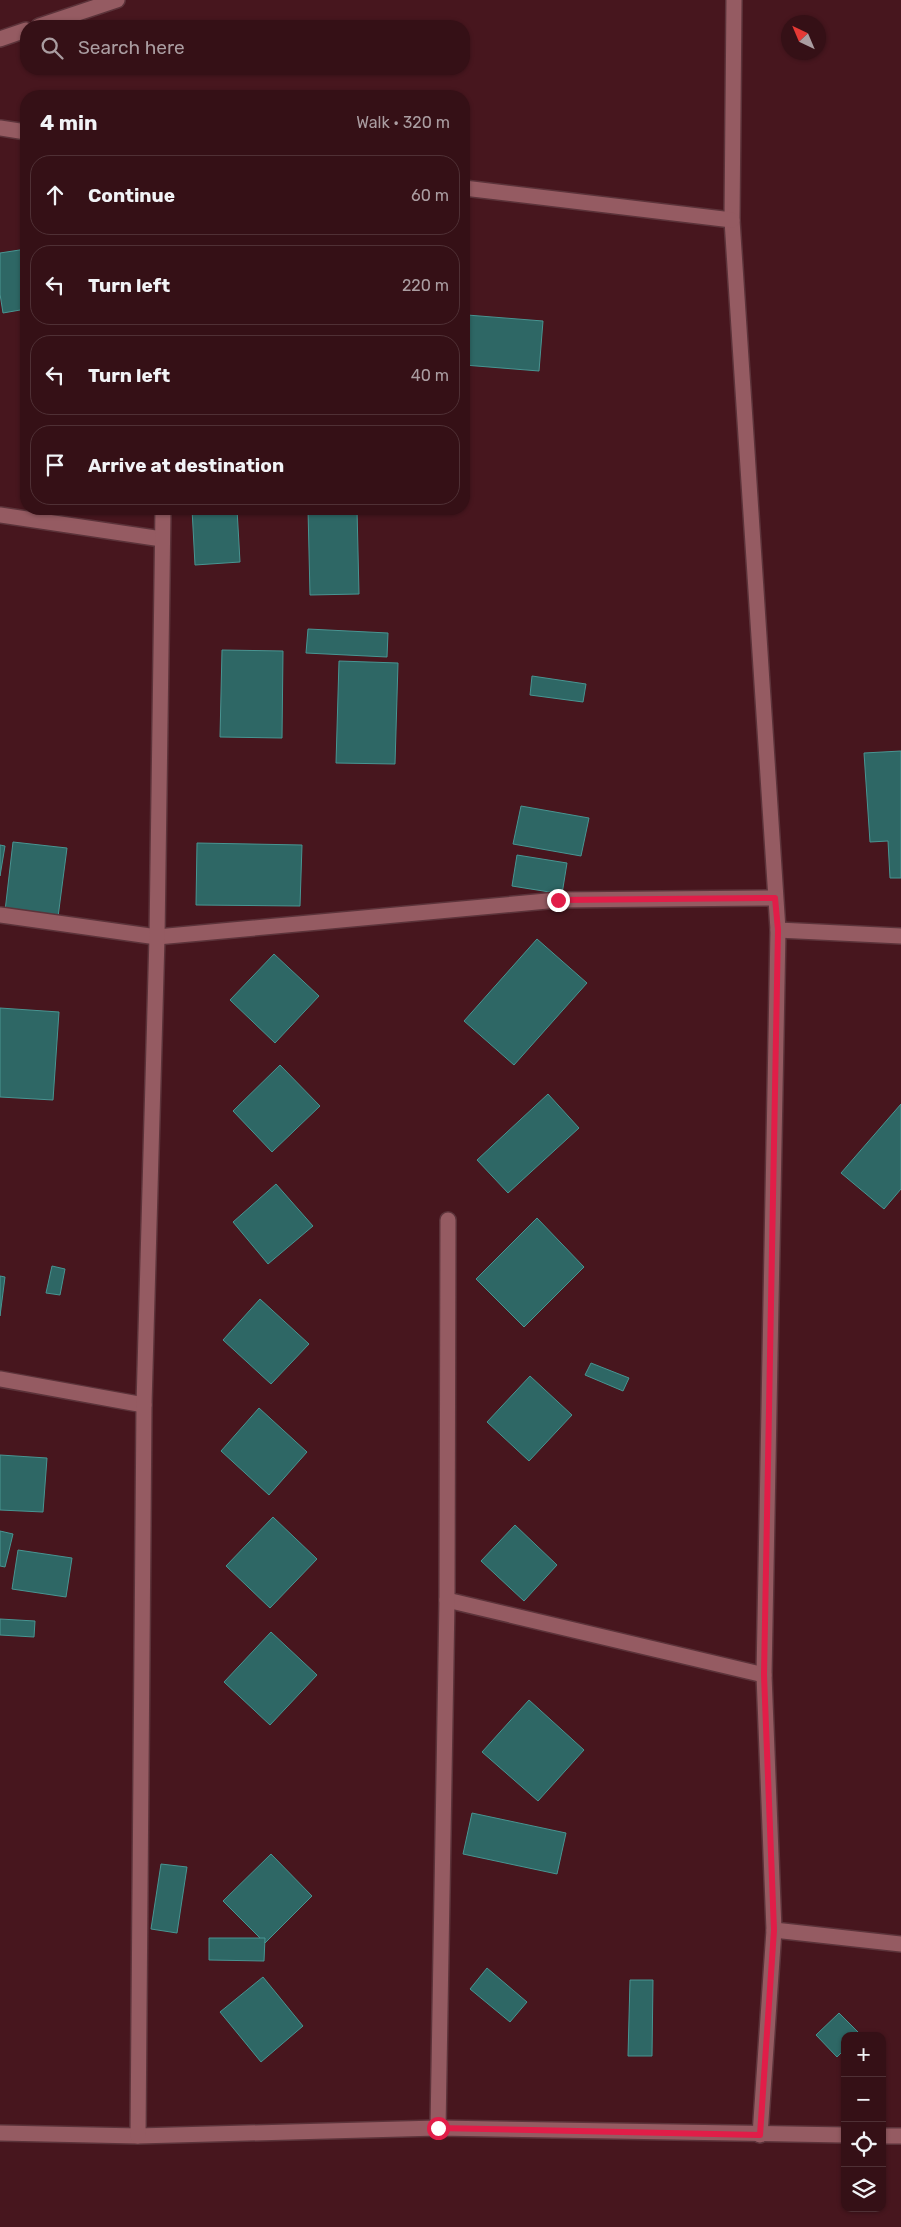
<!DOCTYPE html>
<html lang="en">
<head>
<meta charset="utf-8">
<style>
	:root { --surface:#351016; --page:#401e23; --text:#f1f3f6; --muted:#aa9da1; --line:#4f3035 }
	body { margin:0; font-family:Rubik,sans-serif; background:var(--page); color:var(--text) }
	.controls { position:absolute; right:15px; bottom:15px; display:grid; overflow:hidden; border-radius:10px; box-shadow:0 1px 4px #0004 }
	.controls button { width:45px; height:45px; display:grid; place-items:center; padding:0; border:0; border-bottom:1px solid var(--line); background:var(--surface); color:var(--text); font:25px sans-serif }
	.compass { position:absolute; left:781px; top:15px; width:45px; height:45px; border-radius:50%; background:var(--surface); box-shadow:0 1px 4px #0004; rotate:316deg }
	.stop { position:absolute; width:15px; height:15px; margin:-11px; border:4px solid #e11d48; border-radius:50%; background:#fff }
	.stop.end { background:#e11d48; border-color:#fff; box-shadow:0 1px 5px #0008 }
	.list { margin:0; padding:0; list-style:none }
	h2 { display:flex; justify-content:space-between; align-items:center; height:65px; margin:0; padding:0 20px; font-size:21px }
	h2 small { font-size:16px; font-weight:400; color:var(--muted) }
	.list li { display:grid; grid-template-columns:32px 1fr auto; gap:15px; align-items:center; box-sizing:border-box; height:80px; margin:0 10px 10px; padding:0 10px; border:1px solid var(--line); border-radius:20px }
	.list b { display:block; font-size:19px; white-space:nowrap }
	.list em { font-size:16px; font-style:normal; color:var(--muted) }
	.icon { flex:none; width:28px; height:28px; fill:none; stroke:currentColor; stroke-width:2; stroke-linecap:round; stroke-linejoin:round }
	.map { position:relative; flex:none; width:901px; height:2227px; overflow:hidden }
	.search { position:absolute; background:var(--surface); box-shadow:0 1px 4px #0004; left:20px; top:20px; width:450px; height:55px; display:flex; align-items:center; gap:12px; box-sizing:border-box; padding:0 18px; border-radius:20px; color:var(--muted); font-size:19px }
	.panel { position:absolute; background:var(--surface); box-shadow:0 1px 4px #0004; left:20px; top:90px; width:450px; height:425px; border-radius:20px }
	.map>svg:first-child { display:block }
</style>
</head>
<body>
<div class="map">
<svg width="901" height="2227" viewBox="0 0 901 2227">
	<rect width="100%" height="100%" fill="#47161e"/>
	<!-- building -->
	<g fill="#2e6765" stroke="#489592">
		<polygon points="26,249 26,309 3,313 0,294 0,253"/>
		<polygon points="467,315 543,321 539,371 464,365"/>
		<polygon points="192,509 237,509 240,562 195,565"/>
		<polygon points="308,509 357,509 359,594 310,595"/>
		<polygon points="308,629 388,633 387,657 306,653"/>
		<polygon points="222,650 283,651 282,738 220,737"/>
		<polygon points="339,661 398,663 395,764 336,763"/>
		<polygon points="532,676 586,684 583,702 530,695"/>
		<polygon points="901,751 901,878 890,878 888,841 870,842 864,753"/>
		<polygon points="521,806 589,818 581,856 513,844"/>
		<polygon points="13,842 67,848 58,917 5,911"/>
		<polygon points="197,843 302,845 300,906 196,905"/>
		<polygon points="0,845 5,846 0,876"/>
		<polygon points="517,855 567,863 562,894 512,886"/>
		<polygon points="537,939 587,983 514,1065 464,1021"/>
		<polygon points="274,954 319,996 275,1043 230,1000"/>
		<polygon points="0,1008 59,1012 53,1100 0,1097"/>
		<polygon points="280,1065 320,1106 272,1152 233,1111"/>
		<polygon points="548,1094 579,1128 508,1193 477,1160"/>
		<polygon points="901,1104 901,1189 884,1209 841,1173"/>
		<polygon points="276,1184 313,1226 268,1264 233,1222"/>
		<polygon points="537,1218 584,1267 524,1327 476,1279"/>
		<polygon points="52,1266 65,1269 60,1295 46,1293"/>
		<polygon points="0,1276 5,1277 0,1316"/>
		<polygon points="260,1299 309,1344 271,1384 223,1340"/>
		<polygon points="591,1363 629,1378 623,1391 585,1375"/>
		<polygon points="530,1376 572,1415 529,1461 487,1422"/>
		<polygon points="259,1408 307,1452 269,1495 221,1451"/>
		<polygon points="0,1455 47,1458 43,1512 0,1510"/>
		<polygon points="273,1517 317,1559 270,1608 226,1566"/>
		<polygon points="515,1525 557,1565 524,1601 481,1561"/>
		<polygon points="0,1531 13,1534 5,1567 0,1566"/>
		<polygon points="18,1550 72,1558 66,1597 12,1589"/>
		<polygon points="0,1619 35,1621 34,1637 0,1635"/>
		<polygon points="271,1632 317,1675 270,1725 224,1682"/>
		<polygon points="529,1700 584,1750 538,1801 482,1752"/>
		<polygon points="472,1813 566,1833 557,1874 463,1854"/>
		<polygon points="271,1854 312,1896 265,1943 223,1901"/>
		<polygon points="161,1864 187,1867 177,1933 151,1929"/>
		<polygon points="209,1938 265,1938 264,1961 209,1960"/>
		<polygon points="487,1968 527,2002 510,2022 470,1989"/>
		<polygon points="263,1977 303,2026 261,2062 220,2012"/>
		<polygon points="630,1980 653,1980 652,2056 628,2056"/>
		<polygon points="839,2013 860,2034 845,2036 845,2049 837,2057 816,2035"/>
	</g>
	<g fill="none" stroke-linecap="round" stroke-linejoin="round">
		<!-- minor casing -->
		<g stroke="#5c333a" stroke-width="18">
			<g id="minor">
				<polyline points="734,0 732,220 778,930 764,1675 774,1930 760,2135"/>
				<polyline points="39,26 117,0"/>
				<polyline points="0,39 26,30"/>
				<polyline points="0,128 26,132"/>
				<polyline points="464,188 732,220"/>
				<polyline points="0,515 162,539"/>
				<polyline points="0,915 157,937 558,900 775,898"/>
				<polyline points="778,930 901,936"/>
				<polyline points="0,1379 144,1405"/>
				<polyline points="447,1600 764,1675"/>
				<polyline points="774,1930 901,1944"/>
				<polyline points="438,2128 447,1600 448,1220"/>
				<polyline points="0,2133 138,2136 438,2128 845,2135"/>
				<polyline points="138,2136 144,1405 157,937 163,509"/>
				<polyline points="882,2136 901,2136"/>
			</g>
		</g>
		<!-- minor -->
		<use href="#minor" stroke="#955b62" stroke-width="15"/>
	</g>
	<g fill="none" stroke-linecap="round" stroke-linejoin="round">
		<!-- route -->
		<polyline stroke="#e11d48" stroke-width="6" points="438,2128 760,2135 774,1930 764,1675 778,930 775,898 558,900"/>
	</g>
</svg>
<div class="controls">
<button>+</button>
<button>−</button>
<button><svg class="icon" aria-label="locate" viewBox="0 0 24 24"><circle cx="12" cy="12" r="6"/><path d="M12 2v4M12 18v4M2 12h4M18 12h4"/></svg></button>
<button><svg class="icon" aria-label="layers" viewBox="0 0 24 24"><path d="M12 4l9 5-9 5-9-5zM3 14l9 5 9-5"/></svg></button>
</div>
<svg class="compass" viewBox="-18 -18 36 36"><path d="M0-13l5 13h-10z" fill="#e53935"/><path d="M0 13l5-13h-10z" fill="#aa9da1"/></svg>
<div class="stop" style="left:438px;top:2128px"></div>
<div class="stop end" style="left:558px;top:900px"></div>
<div class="search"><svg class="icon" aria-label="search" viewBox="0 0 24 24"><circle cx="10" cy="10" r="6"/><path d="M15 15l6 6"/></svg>Search here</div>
<section class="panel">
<h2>4 min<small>Walk · 320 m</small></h2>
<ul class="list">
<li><svg class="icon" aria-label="ahead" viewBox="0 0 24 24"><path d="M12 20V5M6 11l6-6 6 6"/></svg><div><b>Continue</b></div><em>60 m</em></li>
<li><svg class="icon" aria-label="left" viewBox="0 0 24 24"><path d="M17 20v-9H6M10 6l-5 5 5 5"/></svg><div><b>Turn left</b></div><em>220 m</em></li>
<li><svg class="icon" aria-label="left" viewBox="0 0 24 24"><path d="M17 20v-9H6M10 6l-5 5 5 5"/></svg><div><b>Turn left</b></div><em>40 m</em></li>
<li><svg class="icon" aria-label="arrive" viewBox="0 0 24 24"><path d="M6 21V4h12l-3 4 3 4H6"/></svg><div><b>Arrive at destination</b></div></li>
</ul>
</section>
</div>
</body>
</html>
